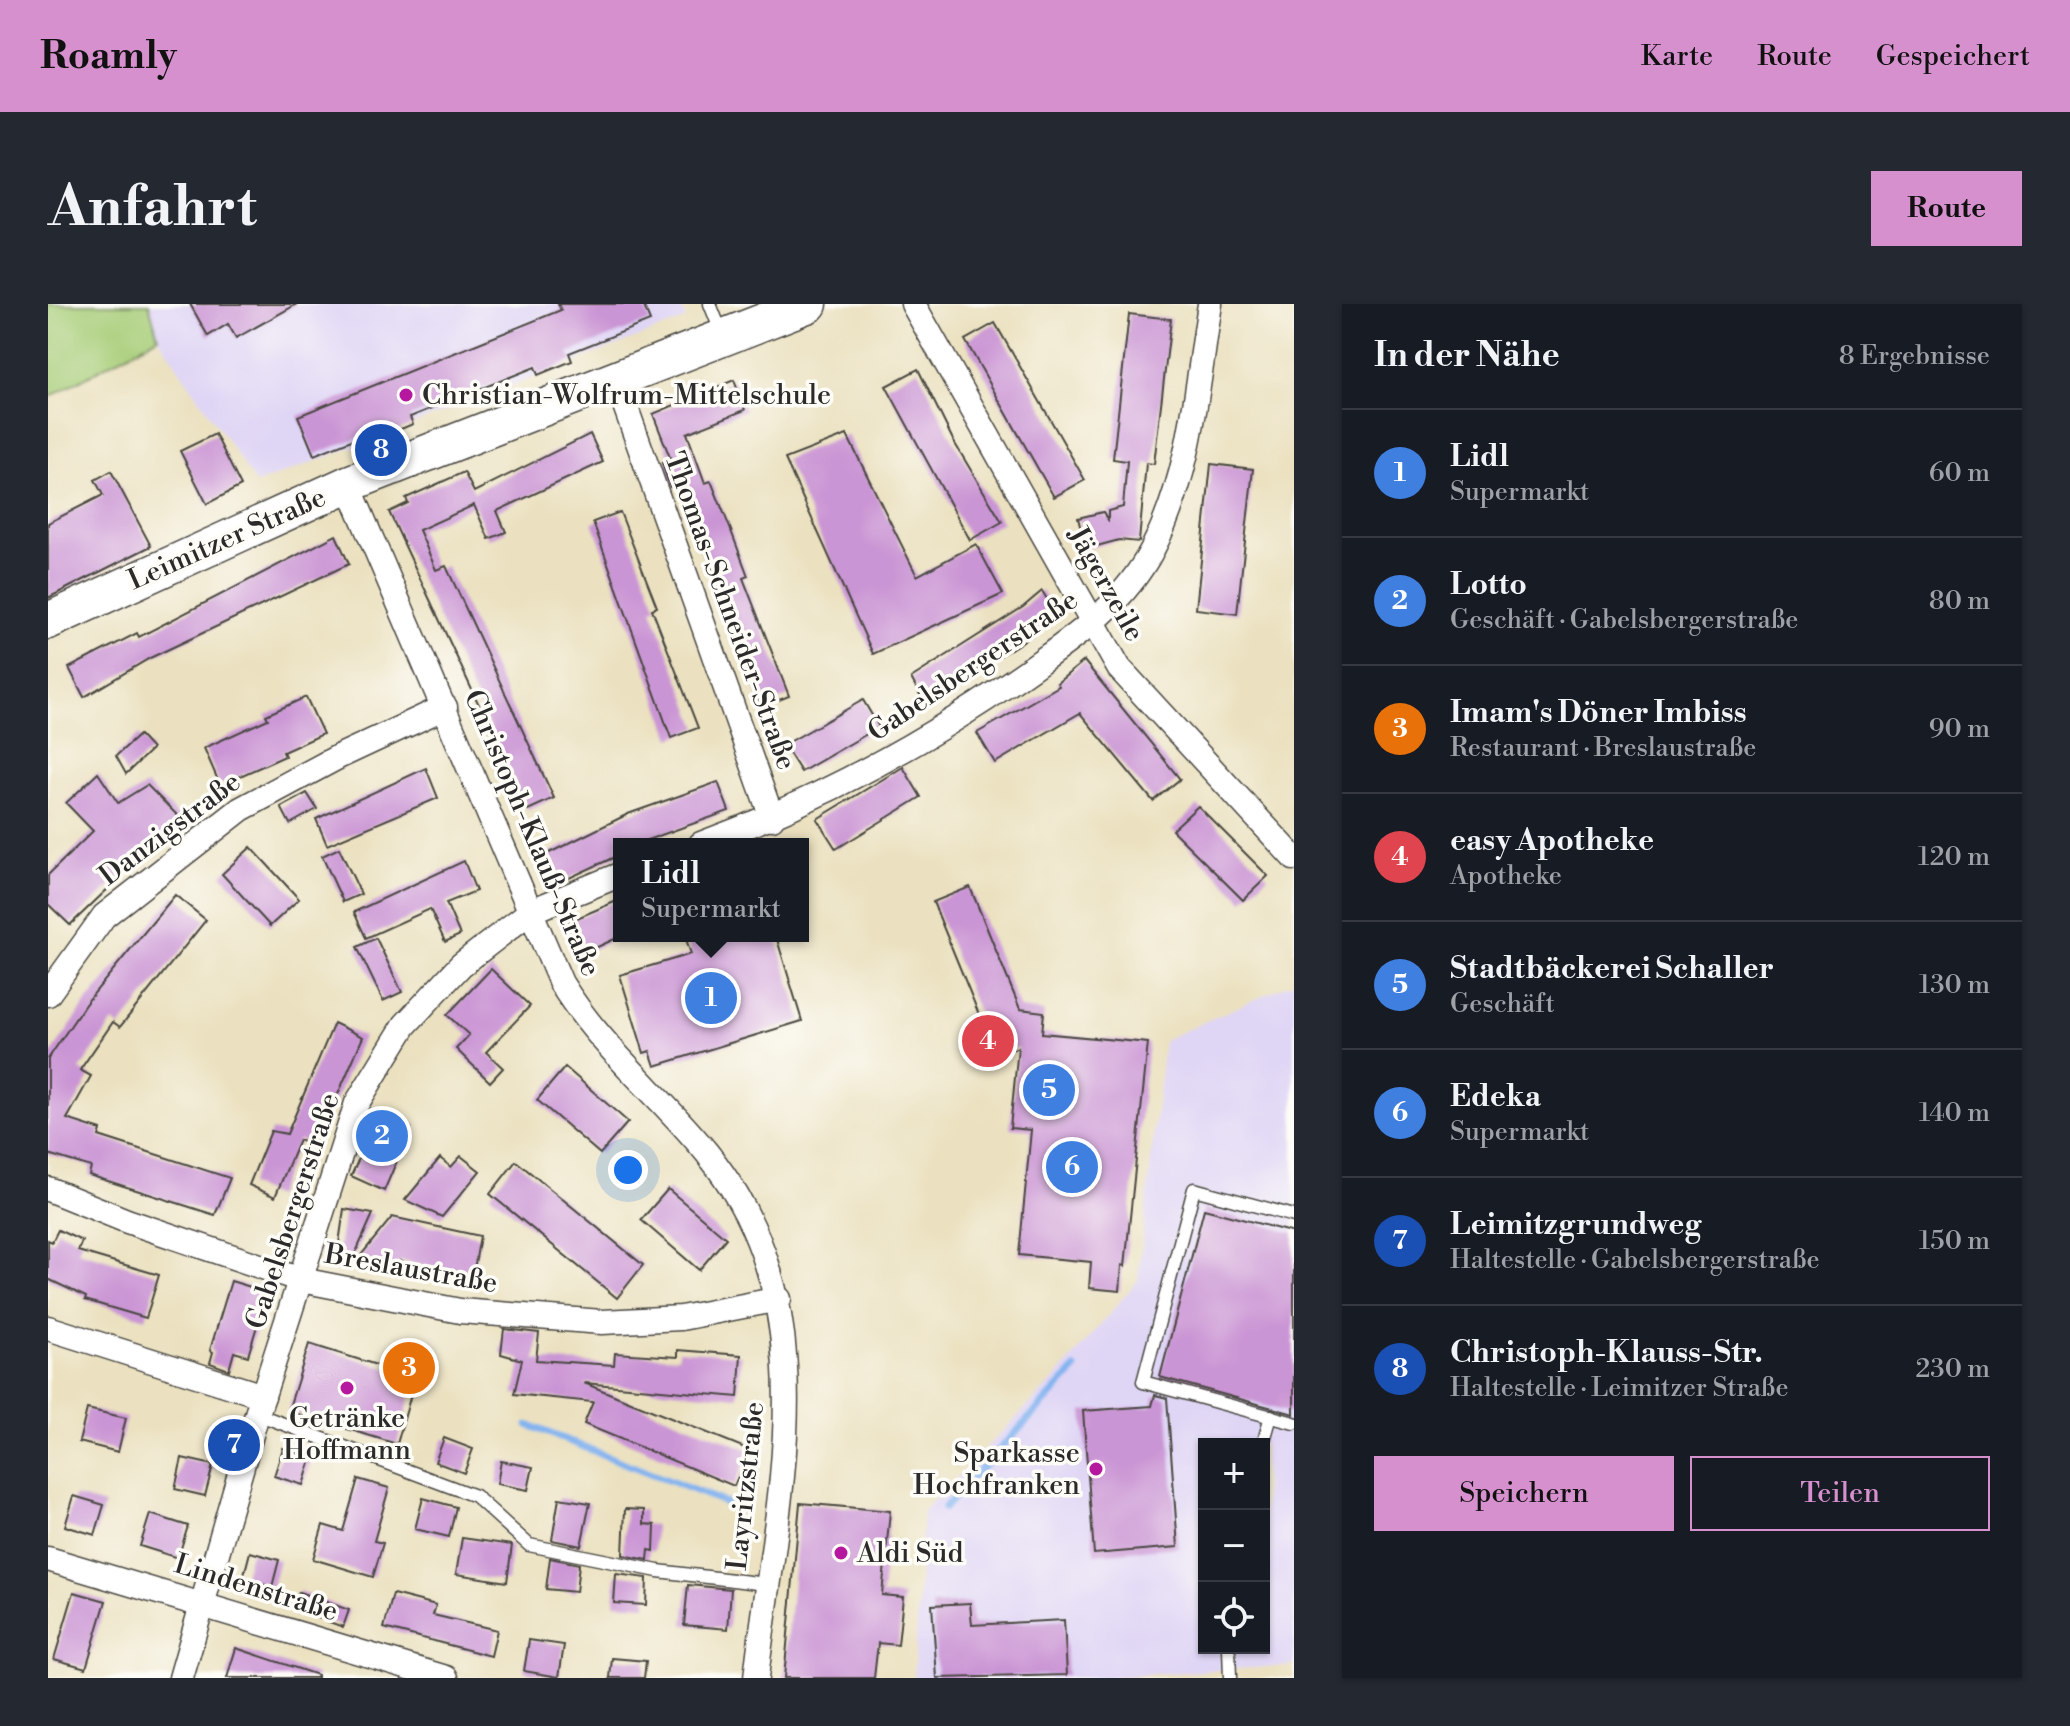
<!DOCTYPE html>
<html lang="de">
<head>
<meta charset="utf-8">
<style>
	:root { --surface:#171b24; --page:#242831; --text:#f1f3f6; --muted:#9ea1a6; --line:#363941; --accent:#d690ce }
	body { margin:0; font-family:"Libre Bodoni",serif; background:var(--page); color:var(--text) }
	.controls { position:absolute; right:24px; bottom:24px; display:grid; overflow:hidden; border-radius:0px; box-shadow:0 2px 6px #0004 }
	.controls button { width:72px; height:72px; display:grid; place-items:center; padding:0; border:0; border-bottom:2px solid var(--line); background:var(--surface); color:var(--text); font:40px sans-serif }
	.you { position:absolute; left:580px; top:866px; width:28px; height:28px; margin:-20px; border:6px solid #fff; border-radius:50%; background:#1a73e8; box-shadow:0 0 0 12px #1a73e833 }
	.badge { display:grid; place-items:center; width:52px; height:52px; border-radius:50%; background:var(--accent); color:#fff; font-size:26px; font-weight:700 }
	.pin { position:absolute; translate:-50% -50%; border:4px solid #fff; box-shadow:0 2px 8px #0006 }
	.popup { position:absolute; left:565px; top:534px; width:196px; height:104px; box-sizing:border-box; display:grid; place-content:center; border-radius:0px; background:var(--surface); filter:drop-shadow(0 2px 6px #0005); font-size:26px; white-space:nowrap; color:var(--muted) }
	.popup b { font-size:30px; color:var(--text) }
	.popup::after { content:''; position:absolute; left:50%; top:100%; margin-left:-16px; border:16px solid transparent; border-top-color:var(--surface) }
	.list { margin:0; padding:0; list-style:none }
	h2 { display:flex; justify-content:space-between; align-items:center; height:104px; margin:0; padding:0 32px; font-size:34px }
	h2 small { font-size:26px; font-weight:400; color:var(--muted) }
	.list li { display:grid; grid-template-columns:52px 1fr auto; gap:24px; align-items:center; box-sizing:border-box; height:128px; padding:0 32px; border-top:2px solid var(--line) }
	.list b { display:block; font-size:30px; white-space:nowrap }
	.list p { margin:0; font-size:26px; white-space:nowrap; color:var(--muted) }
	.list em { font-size:26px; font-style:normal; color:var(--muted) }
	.actions { display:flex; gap:16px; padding:24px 32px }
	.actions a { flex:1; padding:18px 0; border:2px solid var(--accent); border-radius:0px; text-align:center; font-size:28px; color:var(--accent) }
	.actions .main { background:var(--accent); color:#111 }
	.icon { flex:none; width:44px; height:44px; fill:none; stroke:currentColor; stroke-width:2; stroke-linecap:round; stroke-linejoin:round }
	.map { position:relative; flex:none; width:1246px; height:1374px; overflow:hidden; border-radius:0px }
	header { display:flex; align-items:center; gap:48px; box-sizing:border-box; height:112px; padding:0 40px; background:var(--accent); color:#111 }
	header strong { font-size:38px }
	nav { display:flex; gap:44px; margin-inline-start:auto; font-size:28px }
	.intro { display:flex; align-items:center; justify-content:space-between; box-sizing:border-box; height:192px; padding:0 48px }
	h1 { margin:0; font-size:56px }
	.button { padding:20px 36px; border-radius:0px; background:var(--accent); color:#111; font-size:28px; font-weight:700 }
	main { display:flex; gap:48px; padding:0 48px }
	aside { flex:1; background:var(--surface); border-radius:0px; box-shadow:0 2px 6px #0004 }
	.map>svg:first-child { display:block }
</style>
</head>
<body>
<header>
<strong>Roamly</strong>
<nav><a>Karte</a><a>Route</a><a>Gespeichert</a></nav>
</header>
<div class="intro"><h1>Anfahrt</h1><a class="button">Route</a></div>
<main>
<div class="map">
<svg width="1246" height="1374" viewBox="0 0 1246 1374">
	<rect width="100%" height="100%" fill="#fdfcf7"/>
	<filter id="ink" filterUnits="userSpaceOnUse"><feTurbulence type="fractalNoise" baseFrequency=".0125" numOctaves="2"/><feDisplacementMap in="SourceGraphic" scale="16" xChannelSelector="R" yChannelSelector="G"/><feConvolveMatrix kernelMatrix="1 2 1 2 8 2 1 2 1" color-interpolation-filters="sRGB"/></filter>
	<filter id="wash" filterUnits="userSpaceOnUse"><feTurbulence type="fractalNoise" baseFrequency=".006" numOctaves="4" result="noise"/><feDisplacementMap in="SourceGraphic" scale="32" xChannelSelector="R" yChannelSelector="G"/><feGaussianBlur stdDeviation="1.8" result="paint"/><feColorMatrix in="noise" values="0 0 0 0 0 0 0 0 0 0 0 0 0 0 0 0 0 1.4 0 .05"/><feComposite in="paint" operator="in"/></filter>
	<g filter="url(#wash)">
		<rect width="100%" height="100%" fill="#ebe1c0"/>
		<!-- built -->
		<g fill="#dfd5f5" fill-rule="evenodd">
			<polygon points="101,0 632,0 638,15 208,180 110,33"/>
			<path d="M1246,678v683l-199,13h-181l9,-167 133,-133 82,-98 26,-240zM1156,1140h60v204h-60z"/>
		</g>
		<!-- green -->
		<polygon fill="#a8ce79" stroke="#6a7c52" stroke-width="2" points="0,0 101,0 110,33 0,94"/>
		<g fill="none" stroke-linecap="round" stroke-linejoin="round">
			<!-- stream -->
			<g stroke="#84b4ef" stroke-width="7">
				<polyline points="480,1121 693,1205"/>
				<polyline points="896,1204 1028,1065"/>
			</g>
		</g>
		<g id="blocks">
			<!-- building -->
			<g fill="#ca95d4">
				<polygon points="142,0 249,0 188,34 180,20 160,32"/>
				<polygon points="510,0 595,0 602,17 521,49 524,57 490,71 487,63 362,113 365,120 329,135 326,127 266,151 250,112 513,6"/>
				<polygon points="1081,10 1123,15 1106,160 1098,159 1091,238 1071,236 1038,245 1030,214 1055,208 1060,216 1060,207 1075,203 1079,157 1065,155"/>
				<polygon points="947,19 1037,176 1006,193 917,36"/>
				<polygon points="870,65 906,138 954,218 922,236 838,82"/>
				<polygon points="686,76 697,106 639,129 657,179 663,177 682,224 700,272 695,274 741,392 714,403 633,179 622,183 614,159 623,156 605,110"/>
				<polygon points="167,130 193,182 159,200 132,147"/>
				<polygon points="542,130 555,158 449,207 458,228 441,235 426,201 371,226 388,266 398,262 506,494 480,506 341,208 360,199 358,194 416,168 426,188"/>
				<polygon points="799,131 869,272 928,240 955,290 825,350 737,155"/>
				<polygon points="1163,160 1205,165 1189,310 1148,305"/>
				<polygon points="63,167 103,242 0,294 0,219 55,191 47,176"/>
				<polygon points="572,208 609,303 604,305 650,424 623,434 545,218"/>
				<polygon points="288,231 301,260 102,354 36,393 21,364 89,329 91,333"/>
				<polygon points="994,287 1011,314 877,400 863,374 975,303"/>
				<polygon points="1036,357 1132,475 1105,497 1032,409 947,459 929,429 1011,382 1009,379"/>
				<polygon points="258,393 275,430 235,448 237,452 172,481 156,444 220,415 218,411"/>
				<polygon points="815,396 831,423 753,468 736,441"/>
				<polygon points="91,431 104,445 78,470 68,452"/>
				<polygon points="855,463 873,493 788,545 769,515"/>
				<polygon points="378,464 390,494 279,541 268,515"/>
				<polygon points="50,469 70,499 99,481 133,515 22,621 0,600 0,571 45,527 18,499"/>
				<polygon points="670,478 681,507 588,540 571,540 571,551 506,581 491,554 580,510"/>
				<polygon points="259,489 269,505 242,520 233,503"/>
				<polygon points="1150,502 1220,572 1195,596 1124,526"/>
				<polygon points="203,543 251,595 222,622 174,570"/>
				<polygon points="291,544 313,590 295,598 274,552"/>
				<polygon points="416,557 428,587 398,599 412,631 397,638 382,605 318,634 306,608"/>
				<polygon points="922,583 972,705 996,708 994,729 1100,739 1077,962 1074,961 1072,987 1041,984 1043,958 971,951 983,826 962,824 970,743 948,752 885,598"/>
				<polygon points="127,591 158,616 72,723 65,718 32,766 43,772 19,815 53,826 51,832 182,874 167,911 41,871 43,863 0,850 0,755 38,699"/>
				<polygon points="571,596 571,633 530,652 515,620"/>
				<polygon points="637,632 728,632 754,717 607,762 602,747 596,749 572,671 643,650"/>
				<polygon points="328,634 354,688 335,697 309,643"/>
				<polygon points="443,665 482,702 438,748 455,764 442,778 408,745 421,731 399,711"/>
				<polygon points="286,719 315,733 267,843 251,836 227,893 201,881 223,827 239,830"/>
				<polygon points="517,763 580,818 552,850 489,796"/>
				<polygon points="331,810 363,824 336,887 303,872"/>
				<polygon points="413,852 432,867 394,913 357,896 392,854 403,863"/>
				<polygon points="468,857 595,961 569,994 442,890"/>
				<polygon points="620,885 678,934 651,966 593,916"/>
				<polygon points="296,905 325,910 305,955 289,953"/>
				<polygon points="1156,905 1246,929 1246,1110 1112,1073"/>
				<polygon points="344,913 432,932 425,971 352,957 351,963 309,956"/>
				<polygon points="10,926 34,937 30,947 111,971 98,1014 37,996 38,993 0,975 0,936 4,938"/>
				<polygon points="183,977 219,988 200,1052 186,1048 181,1066 162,1059 165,1048 162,1046"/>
				<polygon points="456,1025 491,1029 488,1056 566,1061 567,1049 630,1053 630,1046 693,1051 690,1093 536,1079 702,1146 686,1182 536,1120 545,1098 466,1090 474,1056 453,1050"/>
				<polygon points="261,1040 351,1068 355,1057 371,1062 349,1140 240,1107"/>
				<polygon points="1107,1091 1119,1094 1130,1243 1046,1250 1035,1107 1104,1102"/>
				<polygon points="39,1105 78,1114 70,1148 31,1138"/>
				<polygon points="396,1134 425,1145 416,1169 387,1158"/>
				<polygon points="235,1144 264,1153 255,1181 226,1172"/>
				<polygon points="134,1154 165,1161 157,1192 127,1185"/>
				<polygon points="453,1157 485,1163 480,1186 449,1180"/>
				<polygon points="310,1175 341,1184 326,1237 335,1239 325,1273 265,1255 275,1221 295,1227"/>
				<polygon points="26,1192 56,1201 47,1231 17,1222"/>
				<polygon points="375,1194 408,1203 401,1233 367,1225"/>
				<polygon points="511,1194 542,1199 533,1242 504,1236"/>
				<polygon points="752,1199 842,1207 834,1291 855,1293 850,1341 830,1339 826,1374 736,1374"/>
				<polygon points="577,1205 596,1206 596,1220 607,1221 606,1247 601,1246 600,1256 575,1251"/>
				<polygon points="102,1210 140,1222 130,1254 92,1242"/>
				<polygon points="414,1234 464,1241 459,1278 408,1270"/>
				<polygon points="202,1248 231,1256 224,1283 195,1275"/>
				<polygon points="502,1254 531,1260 528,1288 498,1285"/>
				<polygon points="568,1270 599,1274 598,1301 566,1299"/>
				<polygon points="640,1281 683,1285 680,1325 636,1321"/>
				<polygon points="26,1288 58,1297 38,1364 6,1355"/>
				<polygon points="251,1288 301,1306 295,1323 245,1305"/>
				<polygon points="345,1290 388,1301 385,1311 449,1326 443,1352 336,1324"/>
				<polygon points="922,1299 924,1321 1016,1316 1019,1371 889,1374 884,1301"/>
				<polygon points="481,1336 516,1341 511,1373 476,1367"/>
				<polygon points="188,1344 269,1371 269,1374 179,1374"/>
				<polygon points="564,1354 598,1357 596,1374 562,1374"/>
			</g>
		</g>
	</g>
	<g filter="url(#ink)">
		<use href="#blocks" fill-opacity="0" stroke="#484641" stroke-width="2"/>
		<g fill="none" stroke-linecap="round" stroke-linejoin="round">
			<!-- lane casing -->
			<g stroke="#484641" stroke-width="15">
				<g id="lane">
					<polyline points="662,0 674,30"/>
					<polyline points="1246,912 1146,885 1095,1078 1246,1119"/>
					<polyline points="209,1110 427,1192 481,1241 610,1267 718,1280"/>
					<polyline points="1215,1140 1223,1112"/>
					<polyline points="1181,1344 1182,1374"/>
				</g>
			</g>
			<!-- street casing -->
			<g stroke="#484641" stroke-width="27">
				<g id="street">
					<polyline points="865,0 1071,364 1246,554"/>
					<polyline points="568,76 724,514"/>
					<path d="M300,180l213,499c39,64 99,112 146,170 125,155 69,345 49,525"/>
					<path d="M653,540c117,-43 224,-101 326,-173 49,-35 96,-66 125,-121 39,-75 45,-163 58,-246"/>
					<polyline points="0,690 56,612 193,505 290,453 397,403"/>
					<polyline points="0,885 79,917 253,976 412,1007 554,1018 633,1014 731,995"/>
					<polyline points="0,1024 215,1092"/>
					<polyline points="0,1255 398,1374"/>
					<polyline points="133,1374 209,1110 309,799 357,721 413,661 483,607 571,571"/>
				</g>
			</g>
			<!-- secondary casing -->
			<g stroke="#484641" stroke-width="39">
				<polyline id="secondary" points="0,317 300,180 761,0"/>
			</g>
			<!-- lane -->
			<use href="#lane" stroke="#fff" stroke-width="12"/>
			<!-- street -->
			<use href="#street" stroke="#fff" stroke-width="24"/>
			<!-- secondary -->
			<use href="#secondary" stroke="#fff" stroke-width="36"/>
		</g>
	</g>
	<!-- markers -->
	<g fill="#b5179e" stroke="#fdfcf7" stroke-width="3">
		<circle cx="358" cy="91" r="8"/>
		<circle cx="299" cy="1084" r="8"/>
		<circle cx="1048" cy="1165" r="8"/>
		<circle cx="793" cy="1249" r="8"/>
	</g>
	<g text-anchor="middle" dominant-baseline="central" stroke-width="7" stroke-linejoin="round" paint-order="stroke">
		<!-- poi labels -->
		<g font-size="28" fill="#2b2b2b" stroke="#fdfcf7" text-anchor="start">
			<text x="374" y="91">Christian-Wolfrum-Mittelschule</text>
			<text x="299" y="1114" text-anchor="middle">Getränke<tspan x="299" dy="32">Hoffmann</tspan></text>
			<text x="1032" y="1149" text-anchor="end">Sparkasse<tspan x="1032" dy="32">Hochfranken</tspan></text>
			<text x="809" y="1249">Aldi Süd</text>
		</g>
		<!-- street labels -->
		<g font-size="28" fill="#2b2b2b" stroke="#fdfcf7">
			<text transform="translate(179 235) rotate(-24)">Leimitzer Straße</text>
			<text transform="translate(1058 280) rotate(61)">Jägerzeile</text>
			<text transform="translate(682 307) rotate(70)">Thomas-Schneider-Straße</text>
			<text transform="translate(925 362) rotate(-34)">Gabelsbergerstraße</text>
			<text transform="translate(122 525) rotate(-37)">Danzigstraße</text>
			<text transform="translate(484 529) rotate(67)">Christoph-Klauß-Straße</text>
			<text transform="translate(245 907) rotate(-72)">Gabelsbergerstraße</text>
			<text transform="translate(363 965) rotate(10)">Breslaustraße</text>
			<text transform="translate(698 1182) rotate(-84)">Layritzstraße</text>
			<text transform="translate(208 1284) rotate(17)">Lindenstraße</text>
		</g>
	</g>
</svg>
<div class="controls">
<button>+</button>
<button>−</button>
<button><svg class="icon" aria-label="locate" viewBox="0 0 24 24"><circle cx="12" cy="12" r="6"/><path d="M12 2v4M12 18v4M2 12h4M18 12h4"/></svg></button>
</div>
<div class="you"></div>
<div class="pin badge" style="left:663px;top:694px;background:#3f7fe0">1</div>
<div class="popup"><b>Lidl</b>Supermarkt</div>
<div class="pin badge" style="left:334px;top:832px;background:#3f7fe0">2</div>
<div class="pin badge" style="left:361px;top:1064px;background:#e8710a">3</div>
<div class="pin badge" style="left:940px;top:737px;background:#e0444e">4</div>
<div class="pin badge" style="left:1001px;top:786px;background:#3f7fe0">5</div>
<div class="pin badge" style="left:1024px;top:863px;background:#3f7fe0">6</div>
<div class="pin badge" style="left:186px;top:1141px;background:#1a4fb4">7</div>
<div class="pin badge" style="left:333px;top:146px;background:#1a4fb4">8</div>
</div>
<aside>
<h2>In der Nähe<small>8 Ergebnisse</small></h2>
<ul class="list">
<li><span class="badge" style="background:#3f7fe0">1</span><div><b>Lidl</b><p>Supermarkt</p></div><em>60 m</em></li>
<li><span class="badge" style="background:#3f7fe0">2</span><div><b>Lotto</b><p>Geschäft · Gabelsbergerstraße</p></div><em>80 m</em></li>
<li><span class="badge" style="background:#e8710a">3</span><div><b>Imam's Döner Imbiss</b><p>Restaurant · Breslaustraße</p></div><em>90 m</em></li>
<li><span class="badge" style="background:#e0444e">4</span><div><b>easy Apotheke</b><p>Apotheke</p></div><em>120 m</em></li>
<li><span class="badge" style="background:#3f7fe0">5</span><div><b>Stadtbäckerei Schaller</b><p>Geschäft</p></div><em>130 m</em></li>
<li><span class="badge" style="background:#3f7fe0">6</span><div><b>Edeka</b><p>Supermarkt</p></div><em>140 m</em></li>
<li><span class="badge" style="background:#1a4fb4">7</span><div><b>Leimitzgrundweg</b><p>Haltestelle · Gabelsbergerstraße</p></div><em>150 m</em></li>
<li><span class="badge" style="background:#1a4fb4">8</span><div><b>Christoph-Klauss-Str.</b><p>Haltestelle · Leimitzer Straße</p></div><em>230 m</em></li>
</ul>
<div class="actions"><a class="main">Speichern</a><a>Teilen</a></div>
</aside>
</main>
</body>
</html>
